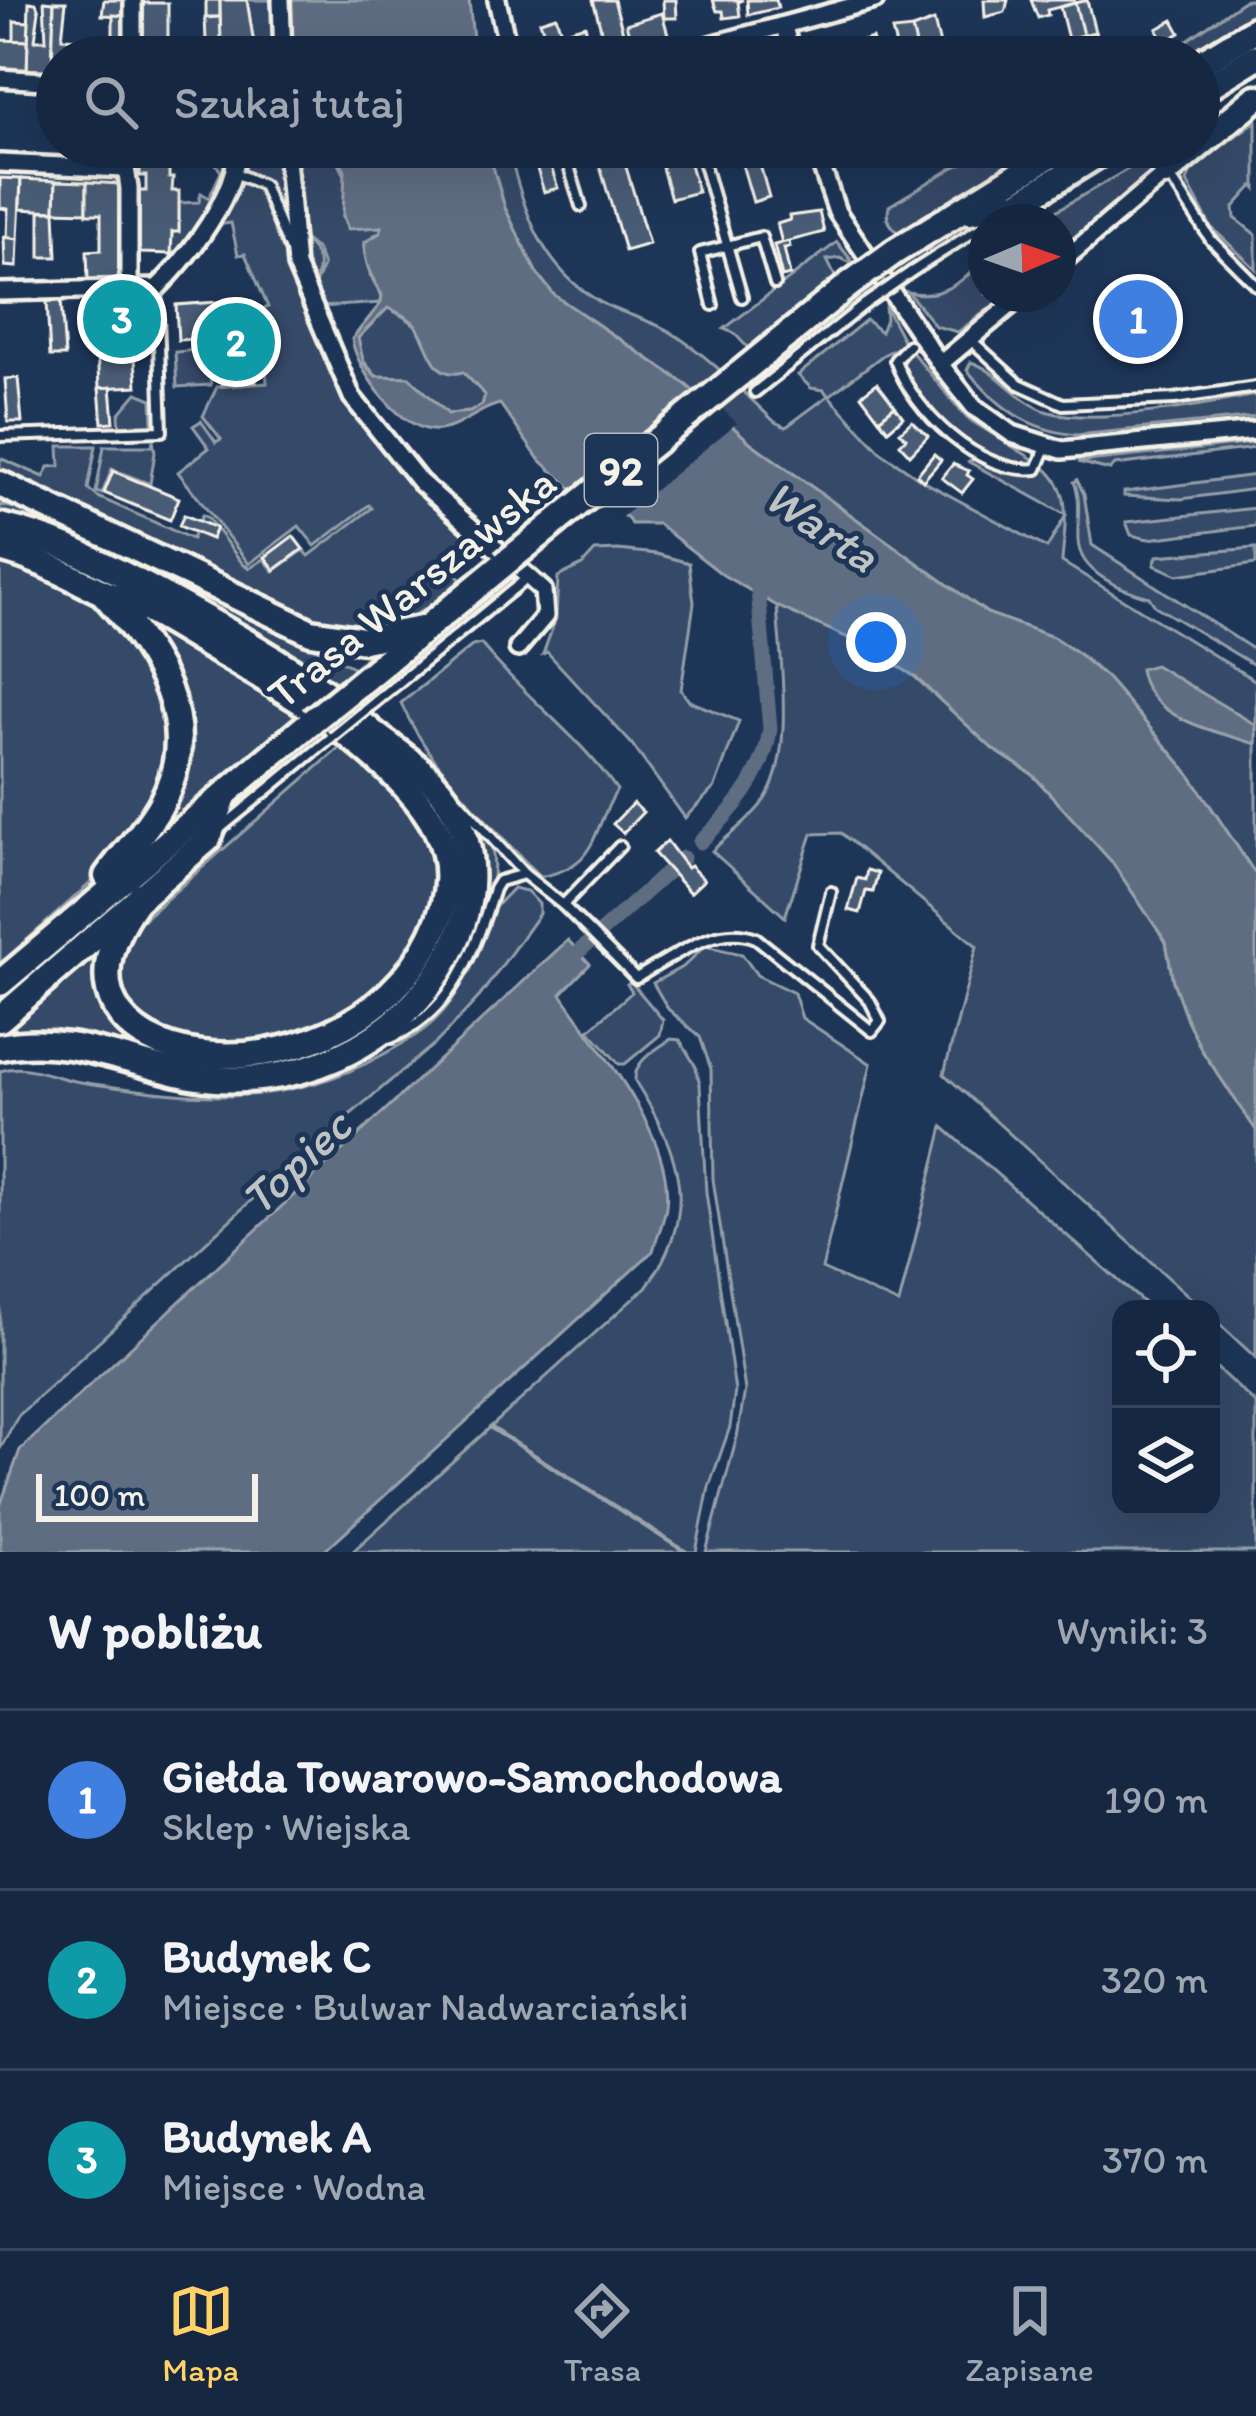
<!DOCTYPE html>
<html lang="pl">
<head>
<meta charset="utf-8">
<style>
	:root { --surface:#162841; --page:#23344c; --text:#f1f3f6; --muted:#9ea6b1; --line:#35445a; --accent:#ffd166 }
	body { margin:0; font-family:Itim,sans-serif; background:var(--page); color:var(--text) }
	.controls { position:absolute; right:36px; bottom:36px; display:grid; overflow:hidden; border-radius:24px; box-shadow:0 12px 48px #0002 }
	.controls button { width:108px; height:108px; display:grid; place-items:center; padding:0; border:0; border-bottom:3px solid var(--line); background:var(--surface); color:var(--text); font:60px sans-serif }
	.compass { position:absolute; left:968px; top:204px; width:108px; height:108px; border-radius:50%; background:var(--surface); box-shadow:0 12px 48px #0002; rotate:88deg }
	.scale { position:absolute; left:36px; bottom:30px; width:222px; box-sizing:border-box; padding-left:12px; border:6px solid #f4f1e8; border-top:0; font-size:33px; line-height:42px; white-space:nowrap; color:#f4f1e8; -webkit-text-stroke:9px #1d3557; paint-order:stroke }
	.you { position:absolute; left:876px; top:642px; width:42px; height:42px; margin:-30px; border:9px solid #fff; border-radius:50%; background:#1a73e8; box-shadow:0 0 0 18px #1a73e833 }
	.badge { display:grid; place-items:center; width:78px; height:78px; border-radius:50%; background:var(--accent); color:#fff; font-size:39px; font-weight:700 }
	.pin { position:absolute; translate:-50% -50%; border:6px solid #fff; box-shadow:0 3px 12px #0006 }
	.list { margin:0; padding:0; list-style:none }
	h2 { display:flex; justify-content:space-between; align-items:center; height:156px; margin:0; padding:0 48px; font-size:51px }
	h2 small { font-size:39px; font-weight:400; color:var(--muted) }
	.list li { display:grid; grid-template-columns:78px 1fr auto; gap:36px; align-items:center; box-sizing:border-box; height:180px; padding:0 48px; border-top:3px solid var(--line) }
	.list b { display:block; font-size:45px; white-space:nowrap }
	.list p { margin:0; font-size:39px; white-space:nowrap; color:var(--muted) }
	.list em { font-size:39px; font-style:normal; color:var(--muted) }
	.icon { flex:none; width:66px; height:66px; fill:none; stroke:currentColor; stroke-width:2; stroke-linecap:round; stroke-linejoin:round }
	.map { position:relative; flex:none; width:1256px; height:1552px; overflow:hidden }
	.search { position:absolute; background:var(--surface); box-shadow:0 12px 48px #0002; left:36px; right:36px; top:36px; height:132px; display:flex; align-items:center; gap:30px; box-sizing:border-box; padding:0 42px; border-radius:66px; color:var(--muted); font-size:45px }
	.sheet { height:696px; background:var(--surface) }
	nav { display:flex; justify-content:space-around; align-items:center; box-sizing:border-box; height:168px; border-top:3px solid var(--line); background:var(--surface); font-size:33px; color:var(--muted) }
	nav a { display:grid; justify-items:center; gap:6px }
	nav .on { color:var(--accent) }
	.map>svg:first-child { display:block }
</style>
</head>
<body>
<div class="map">
<svg width="1256" height="1552" viewBox="0 0 1256 1552">
	<rect width="100%" height="100%" fill="#1d3557"/>
	<filter id="ink" filterUnits="userSpaceOnUse"><feTurbulence type="fractalNoise" baseFrequency=".00833" numOctaves="2"/><feDisplacementMap in="SourceGraphic" scale="24" xChannelSelector="R" yChannelSelector="G"/><feConvolveMatrix kernelMatrix="1 2 1 2 8 2 1 2 1" color-interpolation-filters="sRGB"/></filter>
	<g filter="url(#ink)">
		<!-- green -->
		<g fill="#354a67" stroke="#949ea8" stroke-width="3">
			<polygon points="247,0 288,0 326,40 326,57 260,57 253,38"/>
			<polygon points="1245,0 1256,0 1256,13 1185,57 1163,57"/>
			<polygon points="1256,121 1256,189 1253,186 1234,207 1235,218 1256,235 1256,269 1211,227 1187,182 1192,168"/>
			<path d="M243,147h50l9,93c18,12 22,30 8,46l49,112 69,83 58,52 -40,27 16,22c-28,21 -53,42 -89,47 -58,7 -112,-37 -162,-61 -70,-32 -140,-65 -211,-95v-15l44,19 5,-10 11,-1 -1,-20h37l-8,43 10,8 94,42 3,-7 17,7 4,-11 -16,-7 2,-6 6,3 35,46 7,4 14,-9 10,12 30,-21 5,6 63,-48 -3,-3 -54,41 -16,-20 -50,38 -71,-92 31,-24 -16,-22 8,-5 15,21 5,-3 -18,-23 14,-29 50,-4 -3,-45 -9,-25 13,-6 -23,-53 -7,1 -7,-32 -14,2 20,-30z"/>
			<polygon points="296,147 330,147 347,179 343,216 365,228 382,226 380,233 374,235 370,275 382,296 381,303 321,307 313,289 323,266 317,250 304,239"/>
			<path d="M487,147h21c16,63 32,120 92,155 22,12 48,17 69,29 40,25 72,59 106,91l11,5 42,-31 -4,-6 -13,-2 -13,-13 68,-55 15,12 5,-13 -1,-13 20,38 -22,11 -54,41 53,57 41,28 124,67 19,-33 -97,-53 10,-5 40,17 25,-7c31,26 20,60 18,95l194,119v194l-69,-104 -80,-93 -28,-24 -26,-17 -66,-24 -236,-170 -67,-60 -130,-88 -18,-23 -31,-64z"/>
			<polygon points="1003,147 1039,147 898,234 887,219 889,206 954,167"/>
			<polygon points="1166,147 1191,147 1150,176 1058,256 1058,222 1037,222"/>
			<polygon points="214,161 229,161 219,194 171,261 172,232 179,231 179,203 199,202 201,193 209,198 221,172"/>
			<polygon points="837,242 855,265 840,258 827,260 836,278 748,348 734,333 724,329"/>
			<path d="M986,258v36h28l-19,17 -4,-4 -33,25 -23,-6 -27,-34c33,8 56,-11 78,-34z"/>
			<path d="M388,308c9,5 20,10 27,17 16,19 14,53 48,47l23,24 -4,9 -12,7 -22,2 -39,-37 -33,-1 -15,-18 -3,-20 18,-22z"/>
			<polygon points="208,349 211,385 177,387 175,352"/>
			<path d="M911,351l56,67 69,43c-47,14 -117,-57 -136,-95z"/>
			<path d="M971,362c28,9 47,41 78,50 50,13 155,-7 207,-17v22l-179,18c-50,-5 -79,-28 -110,-65z"/>
			<polygon points="137,393 152,399 153,423 148,428 120,431 119,414"/>
			<polygon points="153,440 155,452 150,484 112,469 102,494 96,492 104,446 152,446"/>
			<polygon points="1256,443 1256,448 1115,465 1110,470 1078,462"/>
			<polygon points="1256,475 1256,489 1181,499 1124,496 1124,492"/>
			<path d="M1077,480l7,14 8,51 164,106v15l-101,-60 -6,-9c-26,-7 -70,-23 -71,-57 -1,-20 4,-39 -4,-58z"/>
			<polygon points="0,505 35,512 357,669 331,684 0,520"/>
			<polygon points="1256,508 1256,526 1148,539 1131,535 1126,522"/>
			<polygon points="1256,548 1256,564 1177,575 1154,565 1157,556"/>
			<polygon points="618,550 657,554 689,563 694,603 681,690 689,701 739,721 715,787 685,818 631,743 547,652 543,654 556,618 558,577 582,565 595,551"/>
			<polygon points="0,557 95,601 148,660 171,741 154,800 96,878 0,964"/>
			<polygon points="510,569 516,576 373,694 364,689"/>
			<polygon points="127,606 308,709 139,855 184,763"/>
			<path d="M777,606l87,39 50,31 79,73 39,25 80,88 54,80 7,39 28,68 55,81v228l-45,-42v-7h-8l-259,-235 33,-128 -136,-113 -29,1 -27,83 -73,-66c15,-15 34,-28 48,-45 37,-45 20,-145 17,-200z"/>
			<path d="M481,644c43,53 97,90 136,146 -28,45 -17,75 -77,87 -49,-53 -109,-107 -139,-174l71,-57z"/>
			<path d="M346,742c34,31 69,61 87,105 12,32 -2,70 -20,96 -21,30 -45,58 -78,77 -49,28 -146,36 -195,3 -13,-9 -22,-33 -30,-46l30,-55z"/>
			<path d="M464,811c11,12 24,22 28,38 10,44 -28,127 -59,158 -13,13 -25,18 -42,23l67,-80z"/>
			<path d="M513,888l14,3 12,13v10l-59,82 -42,45 -155,130 -265,245 -18,33v-378c27,-9 53,7 80,11 108,16 202,30 302,-27 18,-10 39,-21 53,-35 36,-36 34,-63 54,-104 5,-10 16,-19 24,-28z"/>
			<polygon points="705,946 742,954 757,975 794,993 802,1018 871,1064 822,1269 899,1304 943,1127 1151,1309 1121,1309 1121,1507 1211,1507 1211,1363 1256,1404 1256,1552 706,1552 737,1437 745,1390 713,1179 711,1069 700,1037 668,1009 653,983 684,966"/>
			<path d="M99,947c-11,52 2,65 36,102l-134,-13v-5z"/>
			<polygon points="631,982 663,1020 660,1035 625,1064 619,1064 589,1030 632,992 627,984"/>
			<path d="M671,1039l9,1 16,27 4,18 6,107 29,199 -5,36 -21,60 -13,65h-344l294,-265c55,-74 35,-133 -11,-206 -1,-21 21,-31 36,-42z"/>
		</g>
		<!-- water -->
		<g fill="#5e6d82" stroke="#9aa2ab" stroke-width="3" fill-rule="evenodd">
			<polygon points="288,0 469,0 475,57 326,57 326,41 289,42"/>
			<path d="M330,147h157l18,61 31,64 18,23 130,88 67,60 236,170 66,24 26,17 28,24 80,93 69,104v255l-55,-81 -14,-29 -14,-39 -7,-39 -54,-80 -80,-88 -39,-25 -79,-73 -50,-31 -87,-39 -54,-31 -65,-51h-27l-4,-7 -23,-7 -30,-19 -36,-33 -38,-54c-21,4 -39,24 -61,26 -36,5 -83,-60 -87,-91l29,-36 1,-8c-10,-17 -19,-32 -17,-53l15,-9 2,-6 -34,2 -5,-13 2,-46zM388,308c9,4 19,8 26,15 16,17 15,58 49,49l22,23 -3,10 -12,7 -22,2 -39,-37 -33,-1 -12,-12 -6,-26z"/>
			<path d="M1155,665l101,60v19c-41,-13 -109,-25 -116,-75z"/>
			<path d="M568,940l22,24 -29,30c38,57 114,141 105,213 -2,14 -9,30 -13,44l-330,301h-323v-46l20,-56z"/>
		</g>
		<!-- pier -->
		<polygon fill="#1d3557" points="718,405 737,423 617,521 591,509"/>
		<g fill="none" stroke-linecap="round" stroke-linejoin="round">
			<!-- stream -->
			<polyline stroke="#9aa2ab" stroke-width="4.5" points="490,1427 686,1552"/>
			<!-- canal -->
			<g stroke="#5e6d82" stroke-width="15">
				<path d="M700,842c34,-32 64,-66 70,-113l-13,-151"/>
				<polyline points="565,964 683,858"/>
			</g>
		</g>
		<!-- building -->
		<g fill="#485b74" stroke="#f4f1e8" stroke-width="3">
			<polygon points="104,0 127,0 127,16 102,15"/>
			<rect x="206" y="0" width="14" height="17"/>
			<polygon points="220,0 247,0 253,38 260,57 221,57"/>
			<polygon points="593,0 614,0 628,50 608,55"/>
			<polygon points="663,0 676,0 677,18 664,18"/>
			<polygon points="713,0 743,0 738,2 740,16 724,18 723,11 717,11"/>
			<polygon points="747,0 776,0 778,8 748,15"/>
			<polygon points="984,0 1008,0 1005,12 985,17"/>
			<polygon points="1031,0 1074,0 1075,3 1047,10 1048,15 1038,18"/>
			<polygon points="1087,0 1095,32 1083,35 1075,3"/>
			<polygon points="44,1 54,2 52,70 27,70 29,2 36,3 39,11 35,40 46,40"/>
			<polygon points="54,2 66,2 62,38 81,39 80,57 57,57 57,70 52,70"/>
			<polygon points="142,3 168,3 168,52 141,52"/>
			<polygon points="1075,3 1083,35 1068,39 1060,7"/>
			<polygon points="662,13 669,38 633,49 626,24"/>
			<polygon points="113,15 127,16 128,57 80,57 81,39 113,41"/>
			<polygon points="556,16 561,32 585,25 593,54 582,57 539,54 535,39 545,36 540,21"/>
			<polygon points="220,17 221,40 206,41 205,18"/>
			<polygon points="1173,20 1180,33 1164,42 1157,29"/>
			<polygon points="14,21 29,22 28,41 14,41"/>
			<polygon points="934,21 942,53 919,57 912,29"/>
			<polygon points="912,29 919,57 899,57 892,31"/>
			<polygon points="1095,32 1101,57 1088,57 1083,35"/>
			<polygon points="1083,35 1088,57 1066,57 1062,41"/>
			<polygon points="872,38 877,57 859,57 855,43"/>
			<polygon points="0,40 28,41 27,70 0,69"/>
			<polygon points="999,41 1015,46 1012,57 995,57"/>
			<polygon points="177,51 221,51 221,57 176,57"/>
			<polygon points="140,147 177,147 177,154 169,154 169,178 173,178 172,191 179,191 179,232 172,232 171,254 141,253 138,248 138,191 146,191 146,176 140,176"/>
			<polygon points="604,147 620,147 649,244 625,251 598,160 607,157"/>
			<polygon points="656,147 685,147 698,192 671,199"/>
			<polygon points="737,147 755,147 769,197 753,202"/>
			<polygon points="755,147 775,147 779,160 760,166"/>
			<polygon points="549,161 558,188 544,192 536,166"/>
			<polygon points="0,178 21,179 18,239 7,238 8,209 0,208"/>
			<polygon points="21,179 56,181 55,211 20,209"/>
			<polygon points="56,181 87,182 87,212 55,211"/>
			<polygon points="87,182 120,184 120,275 116,278 88,279 87,251 101,250 101,214 87,214"/>
			<polygon points="40,211 55,211 57,257 40,257"/>
			<polygon points="819,212 824,232 782,243 777,224 790,220 789,216"/>
			<polygon points="4,237 18,239 17,267 5,266"/>
			<polygon points="789,241 790,247 784,248 790,275 782,277 774,245"/>
			<polygon points="61,300 65,356 50,356 47,301"/>
			<polygon points="217,302 218,309 244,308 246,335 252,334 256,382 221,384 218,338 178,340 176,305"/>
			<polygon points="135,304 135,307 149,306 151,331 108,333 109,348 97,349 94,306"/>
			<polygon points="134,346 137,386 99,388 97,349"/>
			<polygon points="18,378 22,422 8,422 5,379"/>
			<polygon points="877,383 895,406 879,419 861,395"/>
			<polygon points="111,387 114,422 102,423 99,388"/>
			<polygon points="895,406 903,417 888,430 879,419"/>
			<polygon points="912,421 928,436 910,455 900,444 906,438 900,432"/>
			<polygon points="934,454 941,460 923,481 917,475"/>
			<polygon points="953,464 969,471 967,475 973,479 962,493 942,478"/>
			<polygon points="113,471 179,498 170,520 104,493"/>
			<polygon points="184,515 216,528 211,539 179,526"/>
			<polygon points="293,536 303,549 275,570 265,557"/>
			<polygon points="633,803 643,812 623,833 613,824"/>
			<polygon points="667,841 687,868 690,866 704,880 690,893 654,853"/>
			<polygon points="867,870 878,873 873,892 866,891 860,913 848,910 857,878 865,880"/>
		</g>
		<g fill="none" stroke-linecap="round" stroke-linejoin="round">
			<!-- lane casing -->
			<g stroke="#f4f1e8" stroke-width="16">
				<g id="lane">
					<polyline points="563,147 581,206"/>
					<polyline points="699,147 742,297"/>
					<polyline points="235,173 263,185 289,248"/>
					<polyline points="1171,178 1211,240 1256,285"/>
					<polyline points="911,272 986,224"/>
					<polyline points="713,305 700,253 761,237 775,284"/>
					<polyline points="971,340 1019,384 1063,404 1174,399 1256,387"/>
					<path d="M909,345l-14,15c18,51 84,115 142,109l10,-24"/>
					<polyline points="755,392 865,304"/>
					<polyline points="0,436 162,431 157,289"/>
					<polyline points="375,702 522,582"/>
					<path d="M457,799l67,75 39,31 73,73c34,-19 80,-57 120,-40l116,93 8,-10 -10,-20 -52,-56 13,-53"/>
					<polyline points="221,828 332,737"/>
					<polyline points="563,905 620,846"/>
					<path d="M391,1038c63,-26 84,-89 103,-149l5,-8 25,-7"/>
				</g>
			</g>
			<!-- street casing -->
			<g stroke="#f4f1e8" stroke-width="24">
				<g id="street">
					<polyline points="133,0 133,57"/>
					<polyline points="281,0 283,57"/>
					<polyline points="497,0 510,57"/>
					<polyline points="784,26 792,57"/>
					<polyline points="667,57 875,0"/>
					<polyline points="0,78 57,82"/>
					<polyline points="123,147 129,188 129,290"/>
					<polyline points="286,147 296,266 352,397 420,482 543,590 545,616 518,648"/>
					<polyline points="815,147 837,212 940,364 974,407 1012,434 1062,450 1256,431"/>
					<polyline points="0,163 124,169"/>
					<polyline points="1058,265 1166,173"/>
					<path d="M0,292l157,-4c33,-33 80,-93 80,-141"/>
					<polyline points="940,364 1024,294"/>
				</g>
			</g>
			<!-- primary casing -->
			<g stroke="#f4f1e8" stroke-width="33">
				<g id="primary">
					<polyline points="1199,64 1256,29"/>
					<polyline points="1199,92 1256,57"/>
					<polyline points="1166,173 1256,98"/>
					<polyline points="969,211 1018,204 1110,147"/>
					<polyline points="894,252 1063,147"/>
					<polyline points="738,375 850,284"/>
					<polyline points="0,484 311,632 364,640 426,628"/>
					<path d="M0,526c55,12 101,37 151,63 53,29 107,58 157,92 23,15 43,34 64,51 28,22 61,42 79,74 28,47 24,100 -1,147 -25,47 -64,82 -112,104 -49,22 -107,29 -160,16 -59,-14 -117,-39 -178,-26"/>
					<path d="M0,549c37,9 67,26 100,42 11,5 24,8 35,13 27,12 53,30 79,45 53,31 105,60 151,100 61,52 108,103 67,186 -90,187 -432,143 -291,-40"/>
					<path d="M104,594c52,58 100,129 58,208 -14,27 -37,49 -55,74"/>
					<polyline points="357,685 504,564"/>
					<polyline points="0,983 312,721"/>
					<polyline points="0,1019 208,839 225,794"/>
				</g>
			</g>
			<!-- lane -->
			<use href="#lane" stroke="#1d3557" stroke-width="8"/>
			<!-- street -->
			<use href="#street" stroke="#1d3557" stroke-width="15"/>
			<!-- primary -->
			<use href="#primary" stroke="#1d3557" stroke-width="24"/>
			<!-- lane-bridge casing -->
			<g stroke="#f4f1e8" stroke-width="16" stroke-linecap="butt">
				<g id="lane-bridge">
					<polyline points="865,304 911,272"/>
					<polyline points="332,737 375,702"/>
				</g>
			</g>
			<!-- primary-bridge casing -->
			<g stroke="#f4f1e8" stroke-width="33" stroke-linecap="butt">
				<g id="primary-bridge">
					<polyline points="850,284 894,252"/>
					<polyline points="504,564 738,375"/>
					<polyline points="312,721 357,685"/>
				</g>
			</g>
			<!-- lane-bridge -->
			<use href="#lane-bridge" stroke="#1d3557" stroke-width="8"/>
			<!-- primary-bridge -->
			<use href="#primary-bridge" stroke="#1d3557" stroke-width="24"/>
		</g>
	</g>
	<g text-anchor="middle" dominant-baseline="central" stroke-width="10" stroke-linejoin="round" paint-order="stroke">
		<!-- shield labels -->
		<rect fill="#1d3557" stroke="#b4b9bc" stroke-width="3" x="585" y="434" width="72" height="72" rx="9"/>
		<g font-size="42" font-weight="bold" fill="#f4f1e8">
			<text x="621" y="470">92</text>
		</g>
		<!-- street labels -->
		<g font-size="45" fill="#f4f1e8" stroke="#1d3557">
			<text transform="translate(411 587) rotate(-39)">Trasa Warszawska</text>
		</g>
		<!-- water labels -->
		<g font-size="48" font-style="italic" fill="#c0c3c4" stroke="#1d3557">
			<text transform="translate(822 525) rotate(34)">Warta</text>
			<text transform="translate(295 1162) rotate(-43)">Topiec</text>
		</g>
	</g>
</svg>
<div class="controls">
<button><svg class="icon" aria-label="locate" viewBox="0 0 24 24"><circle cx="12" cy="12" r="6"/><path d="M12 2v4M12 18v4M2 12h4M18 12h4"/></svg></button>
<button><svg class="icon" aria-label="layers" viewBox="0 0 24 24"><path d="M12 4l9 5-9 5-9-5zM3 14l9 5 9-5"/></svg></button>
</div>
<svg class="compass" viewBox="-18 -18 36 36"><path d="M0-13l5 13h-10z" fill="#e53935"/><path d="M0 13l5-13h-10z" fill="#9ea6b1"/></svg>
<div class="scale">100 m</div>
<div class="you"></div>
<div class="pin badge" style="left:1138px;top:319px;background:#3f7fe0">1</div>
<div class="pin badge" style="left:236px;top:342px;background:#0f9aa8">2</div>
<div class="pin badge" style="left:122px;top:319px;background:#0f9aa8">3</div>
<div class="search"><svg class="icon" aria-label="search" viewBox="0 0 24 24"><circle cx="10" cy="10" r="6"/><path d="M15 15l6 6"/></svg>Szukaj tutaj</div>
</div>
<section class="sheet">
<h2>W pobliżu<small>Wyniki: 3</small></h2>
<ul class="list">
<li><span class="badge" style="background:#3f7fe0">1</span><div><b>Giełda Towarowo-Samochodowa</b><p>Sklep · Wiejska</p></div><em>190 m</em></li>
<li><span class="badge" style="background:#0f9aa8">2</span><div><b>Budynek C</b><p>Miejsce · Bulwar Nadwarciański</p></div><em>320 m</em></li>
<li><span class="badge" style="background:#0f9aa8">3</span><div><b>Budynek A</b><p>Miejsce · Wodna</p></div><em>370 m</em></li>
</ul>
</section>
<nav>
<a class="on"><svg class="icon" aria-label="map" viewBox="0 0 24 24"><path d="M3 6l6-2 6 2 6-2v14l-6 2-6-2-6 2zM9 4v14M15 6v14"/></svg>Mapa</a>
<a><svg class="icon" aria-label="directions" viewBox="0 0 24 24"><path d="M12 3l9 9-9 9-9-9zM9 14v-3h6M13 9l2 2-2 2"/></svg>Trasa</a>
<a><svg class="icon" aria-label="saved" viewBox="0 0 24 24"><path d="M7 4h10v16l-5-4-5 4z"/></svg>Zapisane</a>
</nav>
</body>
</html>
